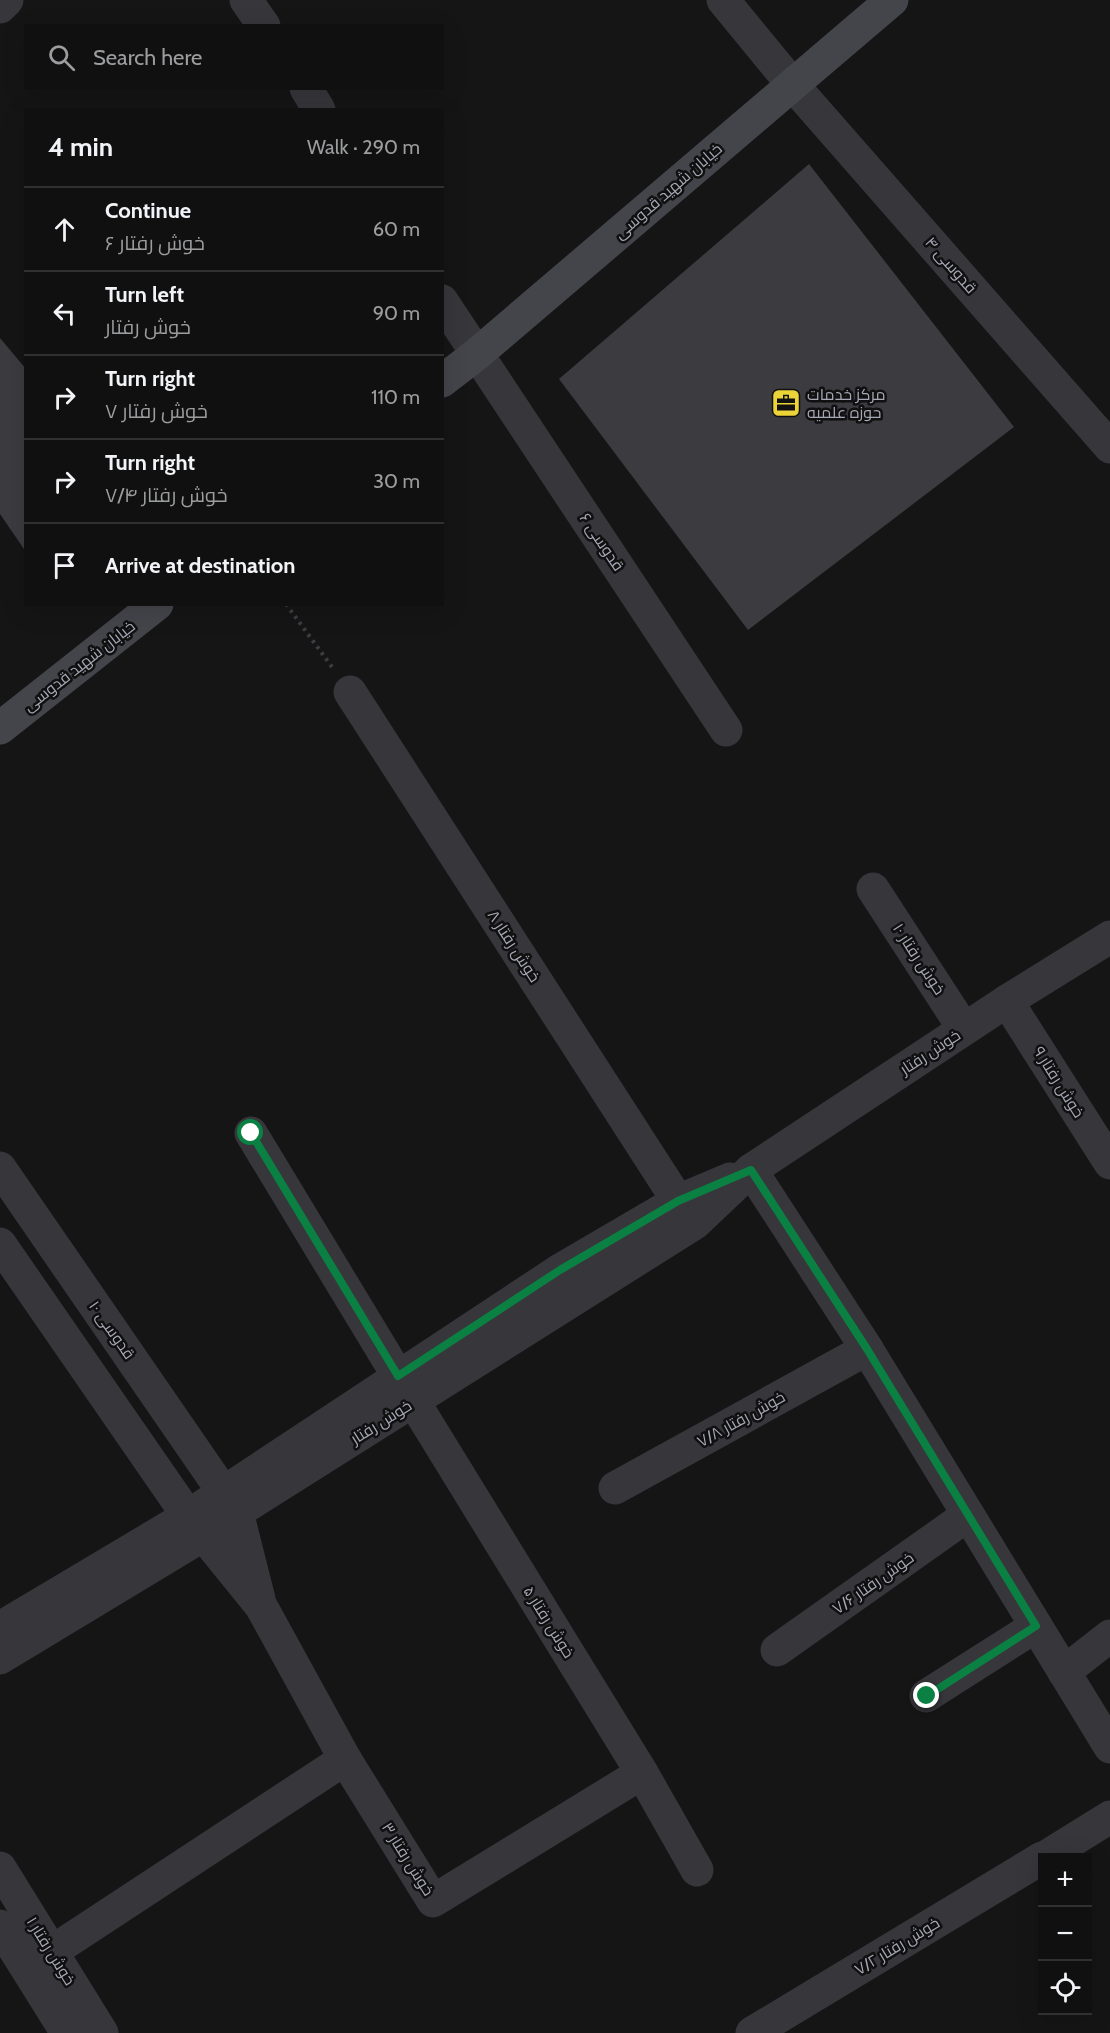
<!DOCTYPE html>
<html lang="en">
<head>
<meta charset="utf-8">
<style>
	:root { --surface:#101010; --page:#191919; --text:#f1f3f6; --muted:#9c9d9f; --line:#303030 }
	body { margin:0; font-family:Cabin,Cairo,sans-serif; background:var(--page); color:var(--text) }
	.controls { position:absolute; right:18px; bottom:18px; display:grid; overflow:hidden; border-radius:0px; box-shadow:0 6px 24px #0002 }
	.controls button { width:54px; height:54px; display:grid; place-items:center; padding:0; border:0; border-bottom:2px solid var(--line); background:var(--surface); color:var(--text); font:30px sans-serif }
	.stop { position:absolute; width:18px; height:18px; margin:-14px; border:4px solid #0b8043; border-radius:50%; background:#fff }
	.stop.end { background:#0b8043; border-color:#fff; box-shadow:0 2px 6px #0008 }
	.list { margin:0; padding:0; list-style:none }
	h2 { display:flex; justify-content:space-between; align-items:center; height:78px; margin:0; padding:0 24px; font-size:26px }
	h2 small { font-size:20px; font-weight:400; color:var(--muted) }
	.list li { display:grid; grid-template-columns:39px 1fr auto; gap:18px; align-items:center; box-sizing:border-box; height:84px; padding:0 24px; border-top:2px solid var(--line) }
	.list b { display:block; font-size:22px; white-space:nowrap }
	.list p { margin:0; font-size:20px; white-space:nowrap; color:var(--muted) }
	.list em { font-size:20px; font-style:normal; color:var(--muted) }
	.icon { flex:none; width:33px; height:33px; fill:none; stroke:currentColor; stroke-width:2; stroke-linecap:round; stroke-linejoin:round }
	.map { position:relative; flex:none; width:1110px; height:2033px; overflow:hidden }
	.search { position:absolute; background:var(--surface); box-shadow:0 6px 24px #0002; left:24px; top:24px; width:420px; height:66px; display:flex; align-items:center; gap:15px; box-sizing:border-box; padding:0 21px; border-radius:0px; color:var(--muted); font-size:22px }
	.panel { position:absolute; background:var(--surface); box-shadow:0 6px 24px #0002; left:24px; top:108px; width:420px; height:498px; border-radius:0px }
	.map>svg:first-child { display:block }
</style>
</head>
<body>
<div class="map">
<svg width="1110" height="2033" viewBox="0 0 1110 2033">
	<rect width="100%" height="100%" fill="#151516"/>
	<!-- building -->
	<g fill="#3c3c40">
		<polygon points="809,164 1014,427 748,630 559,379"/>
		<polygon points="0,338 26,369 26,552 0,514"/>
	</g>
	<g fill="none" stroke-linecap="round" stroke-linejoin="round">
		<!-- path -->
		<polyline stroke="#3c3c42" stroke-width="4" stroke-dasharray="3 4.5" stroke-linecap="butt" points="286,604 332,667"/>
		<!-- minor -->
		<g stroke="#36363b" stroke-width="33">
			<polyline points="246,0 264,26"/>
			<polyline points="723,0 792,84 1110,447"/>
			<polyline points="0,7 7,0"/>
			<polyline points="306,88 319,110"/>
			<polyline points="442,301 726,730"/>
			<polyline points="350,692 678,1201"/>
			<polyline points="873,889 964,1029"/>
			<polyline points="1007,1001 1110,1163"/>
			<polyline points="251,1133 398,1376 642,1773 697,1870"/>
			<polyline points="0,1168 237,1512 259,1599"/>
			<polyline points="751,1170 867,1349 1110,1747"/>
			<polyline points="0,1244 188,1516 261,1606 345,1759 433,1901 642,1773"/>
			<polyline points="615,1488 867,1349"/>
			<polyline points="0,1628 188,1516 560,1270 678,1201 730,1179"/>
			<polyline points="777,1650 968,1515"/>
			<polyline points="0,1658 202,1536 237,1512 695,1223 751,1170 1007,1001 1110,937"/>
			<polyline points="1064,1672 1110,1636"/>
			<polyline points="926,1696 1036,1626"/>
			<polyline points="1044,1858 1110,1817"/>
			<polyline points="0,1868 102,2033"/>
			<polyline points="0,1926 67,2033"/>
			<polyline points="27,1968 345,1759"/>
			<polyline points="752,2033 1042,1858"/>
		</g>
		<!-- secondary -->
		<g stroke="#44444b" stroke-width="33">
			<polyline points="442,381 477,354 892,0"/>
			<polyline points="0,728 157,604"/>
		</g>
	</g>
	<g fill="none" stroke-linecap="round" stroke-linejoin="round">
		<!-- route -->
		<polyline stroke="#0b8043" stroke-width="8" points="251,1133 398,1376 560,1270 678,1201 751,1170 867,1349 1036,1626 927,1696"/>
	</g>
	<!-- icons -->
	<defs>
		<g id="office-square" transform="scale(1.5)"><rect x="-9" y="-9" width="18" height="18" rx="4" fill="#ecd337" stroke="#101011"/><path d="M-6-3h4V-5.5h4V-3h4V5H-6ZM-1-4.5V-3h2v-1.5ZM-6 0V1H6V0Z" fill="#111"/></g>
	</defs>
	<g fill-rule="evenodd">
		<use href="#office-square" x="786" y="403"/>
	</g>
	<g text-anchor="middle" dominant-baseline="central" stroke-width="5" stroke-linejoin="round" paint-order="stroke">
		<!-- street labels -->
		<g font-size="16" fill="#a7a8b6" stroke="#101011">
			<text transform="translate(668 191) rotate(-41)">خیابان شهید قدوسی</text>
			<text transform="translate(951 265) rotate(49)">قدوسی ۴</text>
			<text transform="translate(602 542) rotate(56)">قدوسی ۶</text>
			<text transform="translate(79 666) rotate(-38)">خیابان شهید قدوسی</text>
			<text transform="translate(514 946) rotate(57)">خوش رفتار ۸</text>
			<text transform="translate(919 959) rotate(57)">خوش رفتار ۱۰</text>
			<text transform="translate(930 1052) rotate(-33)">خوش رفتار</text>
			<text transform="translate(1059 1082) rotate(58)">خوش رفتار ۹</text>
			<text transform="translate(112 1330) rotate(55)">قدوسی ۱۰</text>
			<text transform="translate(741 1419) rotate(-29)">خوش رفتار ۷/۸</text>
			<text transform="translate(381 1422) rotate(-32)">خوش رفتار</text>
			<text transform="translate(873 1583) rotate(-35)">خوش رفتار ۷/۶</text>
			<text transform="translate(549 1622) rotate(58)">خوش رفتار ۵</text>
			<text transform="translate(408 1859) rotate(58)">خوش رفتار ۳</text>
			<text transform="translate(897 1946) rotate(-31)">خوش رفتار ۷/۲</text>
			<text transform="translate(51 1951) rotate(58)">خوش رفتار ۱</text>
		</g>
		<!-- poi labels -->
		<g font-size="16" fill="#a7a8b6" stroke="#101011" text-anchor="start">
			<text x="807" y="394">مرکز خدمات<tspan x="807" dy="18">حوزه علمیه</tspan></text>
		</g>
	</g>
</svg>
<div class="controls">
<button>+</button>
<button>−</button>
<button><svg class="icon" aria-label="locate" viewBox="0 0 24 24"><circle cx="12" cy="12" r="6"/><path d="M12 2v4M12 18v4M2 12h4M18 12h4"/></svg></button>
</div>
<div class="stop" style="left:251px;top:1133px"></div>
<div class="stop end" style="left:927px;top:1696px"></div>
<div class="search"><svg class="icon" aria-label="search" viewBox="0 0 24 24"><circle cx="10" cy="10" r="6"/><path d="M15 15l6 6"/></svg>Search here</div>
<section class="panel">
<h2>4 min<small>Walk · 290 m</small></h2>
<ul class="list">
<li><svg class="icon" aria-label="ahead" viewBox="0 0 24 24"><path d="M12 20V5M6 11l6-6 6 6"/></svg><div><b>Continue</b><p>خوش رفتار ۶</p></div><em>60 m</em></li>
<li><svg class="icon" aria-label="left" viewBox="0 0 24 24"><path d="M17 20v-9H6M10 6l-5 5 5 5"/></svg><div><b>Turn left</b><p>خوش رفتار</p></div><em>90 m</em></li>
<li><svg class="icon" aria-label="right" viewBox="0 0 24 24"><path d="M7 20v-9h11M14 6l5 5-5 5"/></svg><div><b>Turn right</b><p>خوش رفتار ۷</p></div><em>110 m</em></li>
<li><svg class="icon" aria-label="right" viewBox="0 0 24 24"><path d="M7 20v-9h11M14 6l5 5-5 5"/></svg><div><b>Turn right</b><p>خوش رفتار ۷/۴</p></div><em>30 m</em></li>
<li><svg class="icon" aria-label="arrive" viewBox="0 0 24 24"><path d="M6 21V4h12l-3 4 3 4H6"/></svg><div><b>Arrive at destination</b></div></li>
</ul>
</section>
</div>
</body>
</html>
